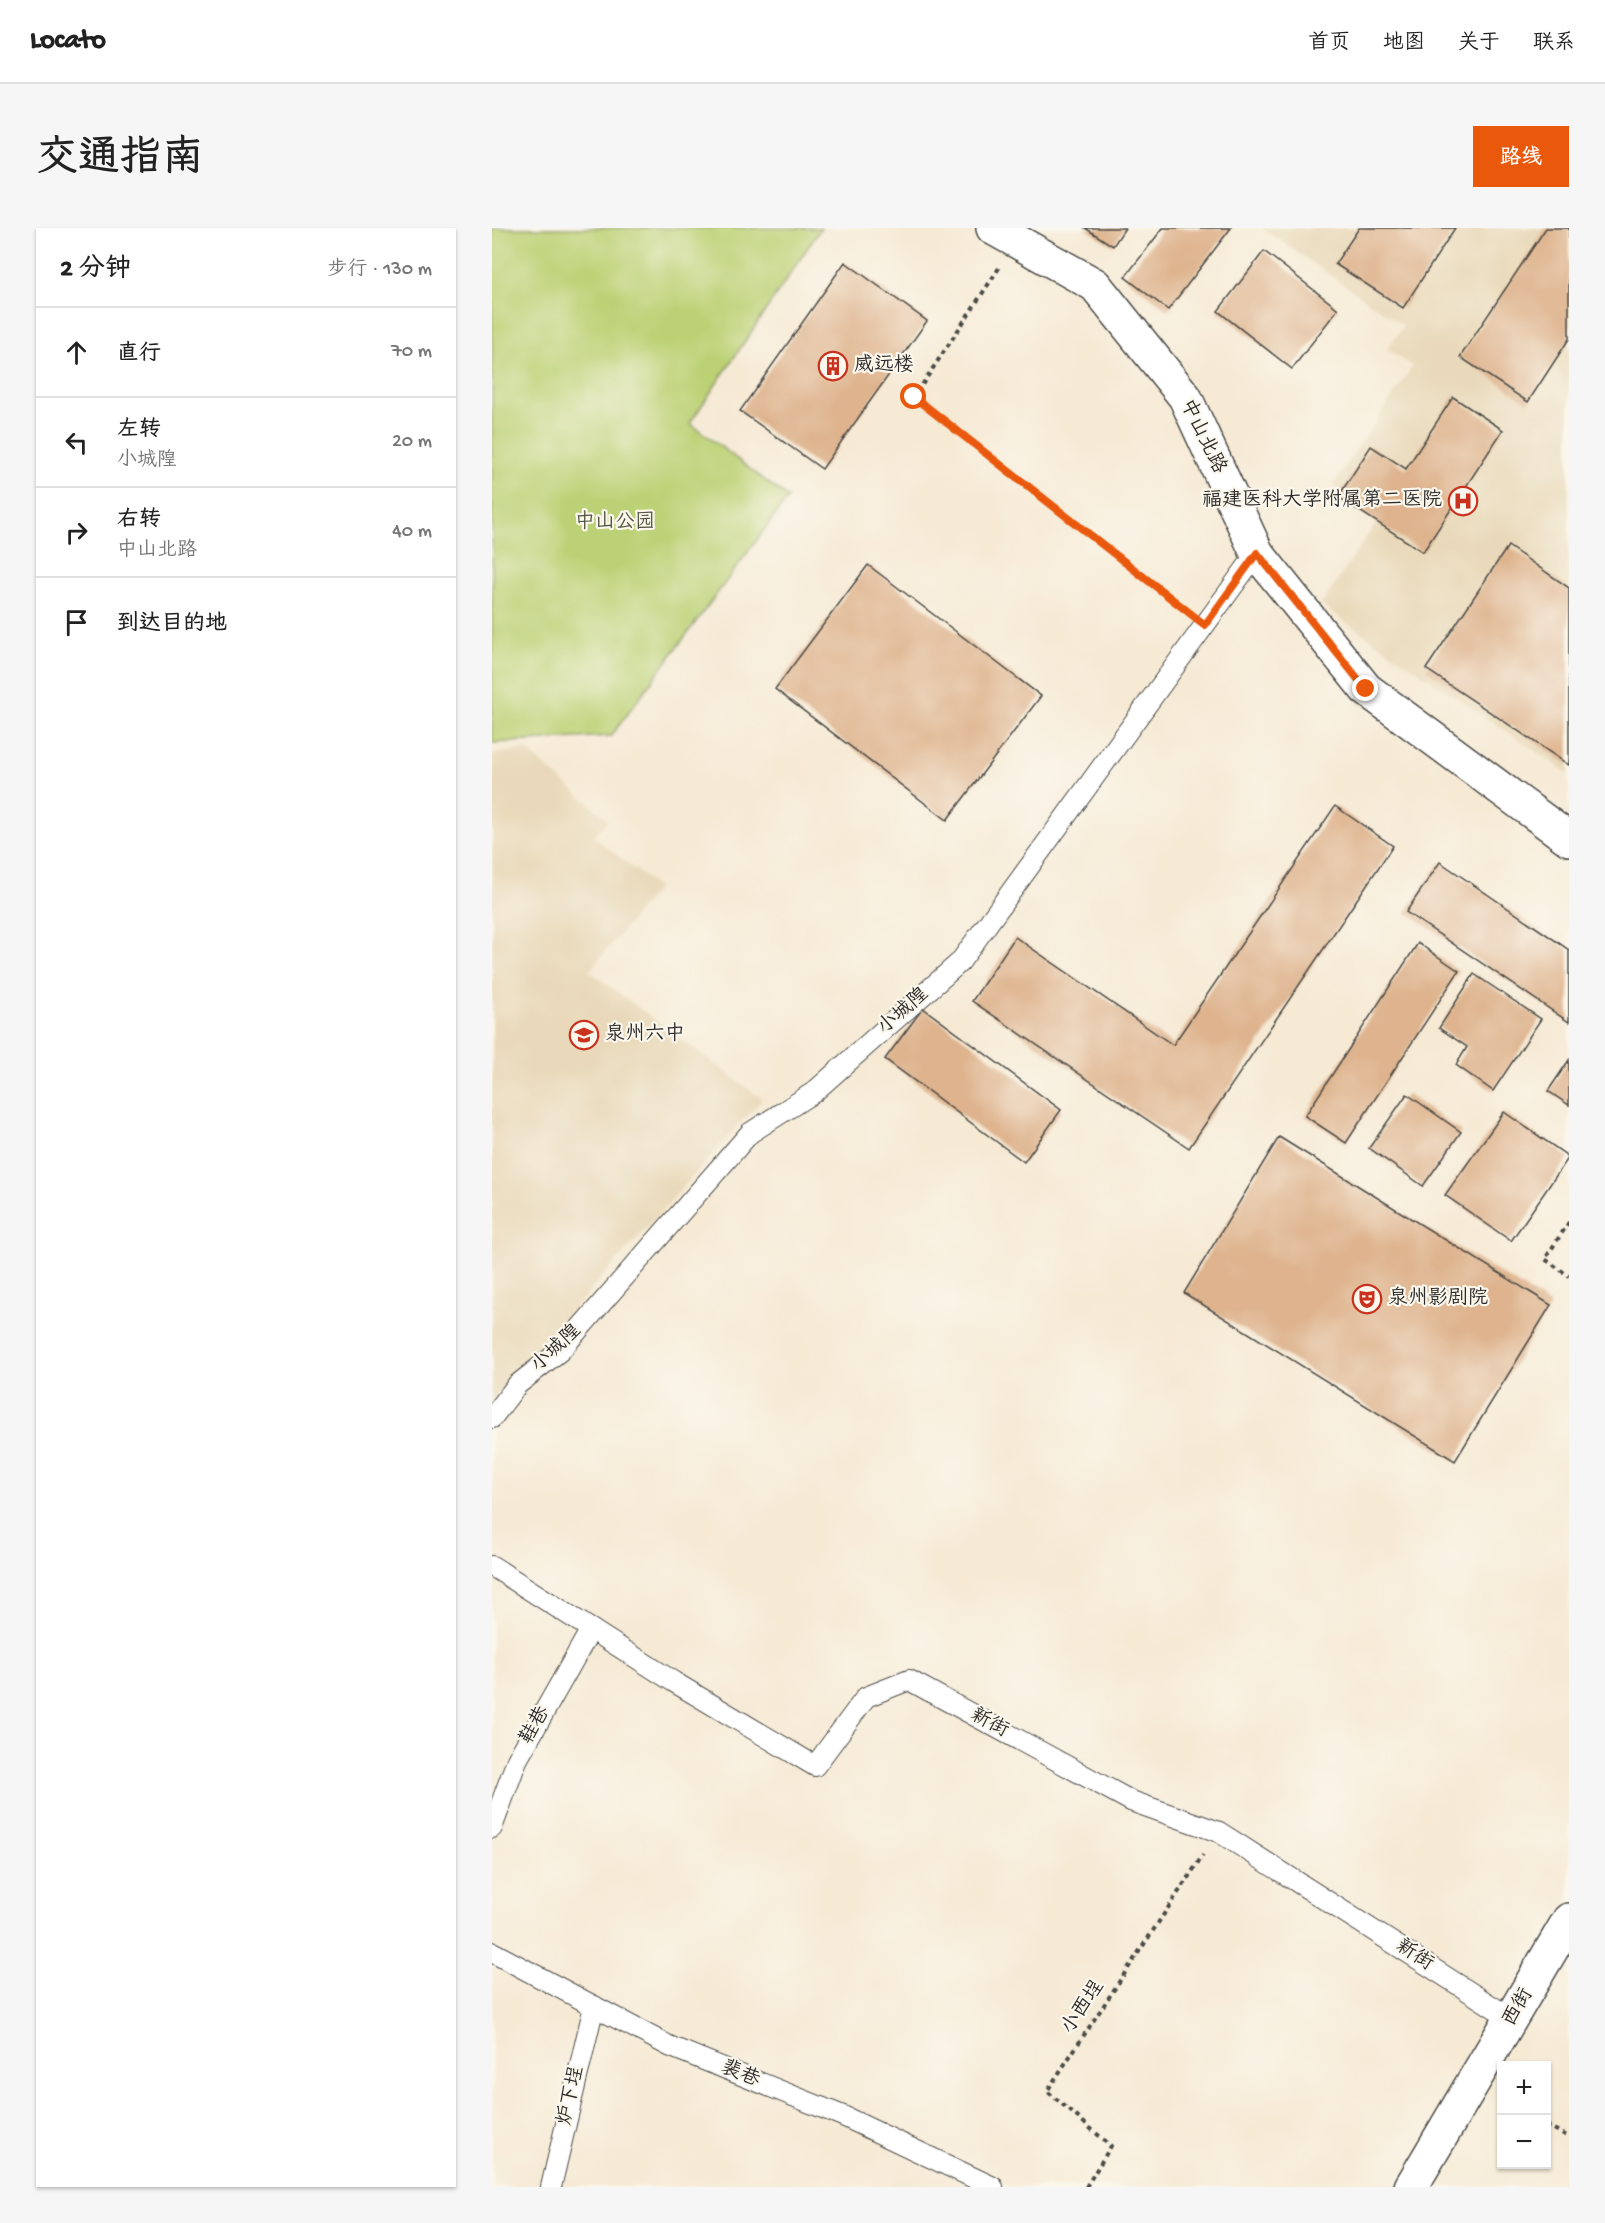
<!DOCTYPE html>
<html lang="zh">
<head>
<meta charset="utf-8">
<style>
	:root { --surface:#fff; --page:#f6f6f6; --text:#222; --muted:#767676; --line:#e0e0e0; --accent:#ea580c }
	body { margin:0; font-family:"Gochi Hand","LXGW WenKai TC",sans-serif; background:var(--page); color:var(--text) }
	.controls { position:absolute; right:18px; bottom:18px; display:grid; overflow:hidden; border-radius:0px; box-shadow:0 2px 4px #0004 }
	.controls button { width:54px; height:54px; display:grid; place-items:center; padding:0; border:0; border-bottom:2px solid var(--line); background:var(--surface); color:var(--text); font:30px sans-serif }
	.stop { position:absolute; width:18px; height:18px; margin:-14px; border:4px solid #ea580c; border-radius:50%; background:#fff }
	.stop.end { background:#ea580c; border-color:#fff; box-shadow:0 2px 6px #0008 }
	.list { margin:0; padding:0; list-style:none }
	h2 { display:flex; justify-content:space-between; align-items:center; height:78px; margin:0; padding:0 24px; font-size:26px }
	h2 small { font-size:20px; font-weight:400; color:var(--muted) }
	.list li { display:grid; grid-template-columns:39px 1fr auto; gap:18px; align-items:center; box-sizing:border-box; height:90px; padding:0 24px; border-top:2px solid var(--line) }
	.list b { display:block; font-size:22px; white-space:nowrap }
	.list p { margin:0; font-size:20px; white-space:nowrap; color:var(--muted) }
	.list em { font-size:20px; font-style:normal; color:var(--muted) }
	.icon { flex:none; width:33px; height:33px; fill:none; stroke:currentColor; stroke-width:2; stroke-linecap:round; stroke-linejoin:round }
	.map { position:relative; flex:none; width:1077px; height:1959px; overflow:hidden; border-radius:0px }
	header { display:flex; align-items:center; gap:36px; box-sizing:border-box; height:84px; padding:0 30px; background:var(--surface); border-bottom:2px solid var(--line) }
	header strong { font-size:28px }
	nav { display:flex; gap:33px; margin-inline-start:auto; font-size:21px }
	.intro { display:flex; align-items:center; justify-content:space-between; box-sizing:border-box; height:144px; padding:0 36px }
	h1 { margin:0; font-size:42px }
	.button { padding:15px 27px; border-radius:0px; background:var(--accent); color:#fff; font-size:21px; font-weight:700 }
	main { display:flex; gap:36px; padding:0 36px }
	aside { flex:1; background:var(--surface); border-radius:0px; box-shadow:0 2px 4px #0004 }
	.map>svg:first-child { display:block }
</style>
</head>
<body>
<header>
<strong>Locato</strong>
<nav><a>首页</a><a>地图</a><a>关于</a><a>联系</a></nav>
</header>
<div class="intro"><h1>交通指南</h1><a class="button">路线</a></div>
<main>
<aside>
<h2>2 分钟<small>步行 · 130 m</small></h2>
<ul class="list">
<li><svg class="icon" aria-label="ahead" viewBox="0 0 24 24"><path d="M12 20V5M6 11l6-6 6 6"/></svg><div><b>直行</b></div><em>70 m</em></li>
<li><svg class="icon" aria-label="left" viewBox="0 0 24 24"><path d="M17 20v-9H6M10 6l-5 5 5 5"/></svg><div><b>左转</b><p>小城隍</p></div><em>20 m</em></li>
<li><svg class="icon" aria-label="right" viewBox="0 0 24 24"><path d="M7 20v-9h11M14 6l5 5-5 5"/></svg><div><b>右转</b><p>中山北路</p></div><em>40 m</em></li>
<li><svg class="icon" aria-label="arrive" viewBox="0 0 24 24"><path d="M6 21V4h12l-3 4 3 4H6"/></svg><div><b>到达目的地</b></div></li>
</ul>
</aside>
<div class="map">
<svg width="1077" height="1959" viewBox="0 0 1077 1959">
	<rect width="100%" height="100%" fill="#fbf7ec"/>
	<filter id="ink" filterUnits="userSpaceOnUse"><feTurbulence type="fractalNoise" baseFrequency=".0167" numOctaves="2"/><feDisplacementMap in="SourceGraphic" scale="12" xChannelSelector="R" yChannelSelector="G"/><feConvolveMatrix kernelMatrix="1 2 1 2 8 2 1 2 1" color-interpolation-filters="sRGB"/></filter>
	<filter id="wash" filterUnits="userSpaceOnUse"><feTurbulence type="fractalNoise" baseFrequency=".008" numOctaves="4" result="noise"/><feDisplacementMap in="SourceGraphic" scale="24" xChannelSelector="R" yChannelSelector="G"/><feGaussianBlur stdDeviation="1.35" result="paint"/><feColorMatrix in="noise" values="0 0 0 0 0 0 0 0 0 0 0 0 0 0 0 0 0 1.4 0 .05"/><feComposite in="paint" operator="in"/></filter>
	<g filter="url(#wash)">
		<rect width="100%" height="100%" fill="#f6ead5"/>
		<!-- built -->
		<g fill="#e9d9ba">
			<polygon points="770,0 1077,0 1077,546 829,377 888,289 841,257 921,138 895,121 912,98"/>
			<polygon points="33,521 116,592 101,608 166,660 97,743 270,871 0,1172 0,527"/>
		</g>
		<!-- park -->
		<polygon fill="#bcd175" stroke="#747e50" stroke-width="1.5" points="0,0 329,0 198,195 296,270 119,508 0,515"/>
		<g id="blocks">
			<!-- building -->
			<g fill="#deb38d">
				<polygon points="593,0 633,0 621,18"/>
				<polygon points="671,0 739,0 676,82 633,49"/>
				<polygon points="867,0 963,0 911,80 843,36"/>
				<polygon points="1054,0 1077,0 1077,111 1036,174 968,129"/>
				<polygon points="772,23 846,81 800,141 726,83"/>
				<polygon points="353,34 435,93 330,241 248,183"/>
				<polygon points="961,169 1011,202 931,324 846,269 879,218 914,241"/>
				<polygon points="1016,318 1077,360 1077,537 934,441"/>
				<polygon points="376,337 549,468 455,592 283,461"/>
				<polygon points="843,578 901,618 697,920 480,773 523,709 681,817"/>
				<polygon points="948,634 1077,722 1077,794 914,684"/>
				<polygon points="926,715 967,743 854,915 813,888"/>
				<polygon points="982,746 1049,791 1001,863 964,837 975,819 947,800"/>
				<polygon points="431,780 569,882 532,934 393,831"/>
				<polygon points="1077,832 1077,877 1056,863"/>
				<polygon points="915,866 969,904 931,958 877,920"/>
				<polygon points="1012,884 1077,929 1019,1013 953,967"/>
				<polygon points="787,909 1059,1077 963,1233 692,1065"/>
			</g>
		</g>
	</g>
	<g filter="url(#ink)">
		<use href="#blocks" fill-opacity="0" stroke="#494844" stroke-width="1.5"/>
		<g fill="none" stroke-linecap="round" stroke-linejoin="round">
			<!-- lane casing -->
			<g stroke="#494844" stroke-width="22">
				<g id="lane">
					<polyline points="0,1190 25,1157 68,1123 258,905 322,864 468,734 765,325"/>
					<polyline points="0,1338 182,1454 323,1538 374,1469 417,1452 639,1573 727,1604 1020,1791"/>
					<polyline points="0,1600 25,1532 99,1401"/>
					<polyline points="0,1724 177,1818 351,1888 501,1959"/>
					<polyline points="59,1959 102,1778"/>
				</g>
			</g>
			<!-- street casing -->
			<g stroke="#494844" stroke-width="36">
				<polyline id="street" points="919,1959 1077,1692"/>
			</g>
			<!-- secondary casing -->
			<g stroke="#494844" stroke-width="36">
				<polyline id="secondary" points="501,0 603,57 693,169 765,325 874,461 1077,611"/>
			</g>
			<!-- path -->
			<g stroke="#494844" stroke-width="4" stroke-dasharray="4.5 4.5" stroke-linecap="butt">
				<polyline points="507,40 422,169 694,381"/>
				<polyline points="1077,994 1053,1031 1077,1048"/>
				<polyline points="1054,1897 1077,1909"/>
				<polyline points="594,1959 619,1918 555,1863 711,1627"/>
			</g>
			<!-- lane -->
			<use href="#lane" stroke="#fff" stroke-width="20"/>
			<!-- street -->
			<use href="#street" stroke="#fff" stroke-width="33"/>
			<!-- secondary -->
			<use href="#secondary" stroke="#fff" stroke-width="33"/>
		</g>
	</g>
	<g fill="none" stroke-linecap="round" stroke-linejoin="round" filter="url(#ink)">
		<!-- route -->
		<polyline stroke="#ea580c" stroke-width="8" points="422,169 713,397 765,325 874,461"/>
	</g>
	<!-- icons -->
	<defs>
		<g id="building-ring" transform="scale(1.5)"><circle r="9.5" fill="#fbf7ec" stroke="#c8321e" stroke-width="1.5"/><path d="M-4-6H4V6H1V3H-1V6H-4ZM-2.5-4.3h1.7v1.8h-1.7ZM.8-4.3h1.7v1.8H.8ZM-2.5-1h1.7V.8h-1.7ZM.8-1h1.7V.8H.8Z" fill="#c8321e"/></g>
		<g id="hospital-ring" transform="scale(1.5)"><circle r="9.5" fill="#fbf7ec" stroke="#c8321e" stroke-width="1.5"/><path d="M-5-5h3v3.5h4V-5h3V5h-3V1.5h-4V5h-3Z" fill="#c8321e"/></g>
		<g id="school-ring" transform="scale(1.5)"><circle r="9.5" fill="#fbf7ec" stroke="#c8321e" stroke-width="1.5"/><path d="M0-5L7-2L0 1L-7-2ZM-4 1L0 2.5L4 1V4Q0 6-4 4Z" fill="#c8321e"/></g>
		<g id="theatre-ring" transform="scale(1.5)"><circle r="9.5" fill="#fbf7ec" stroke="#c8321e" stroke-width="1.5"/><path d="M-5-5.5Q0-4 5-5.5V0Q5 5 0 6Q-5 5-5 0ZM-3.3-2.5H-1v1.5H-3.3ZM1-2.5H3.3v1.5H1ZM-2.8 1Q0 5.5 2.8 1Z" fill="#c8321e"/></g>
	</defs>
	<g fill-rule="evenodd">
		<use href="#building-ring" x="341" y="138"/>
		<use href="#hospital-ring" x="971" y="273"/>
		<use href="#school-ring" x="92" y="807"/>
		<use href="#theatre-ring" x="875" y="1071"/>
	</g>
	<g text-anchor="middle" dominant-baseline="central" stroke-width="4.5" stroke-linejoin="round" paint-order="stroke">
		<!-- poi labels -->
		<g font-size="20" fill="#2b2b2b" stroke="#fbf7ec" text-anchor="start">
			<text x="362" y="138">威远楼</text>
			<text x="950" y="273" text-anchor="end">福建医科大学附属第二医院</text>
			<text x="113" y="807">泉州六中</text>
			<text x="896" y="1071">泉州影剧院</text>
		</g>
		<!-- street labels -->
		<g font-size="20" fill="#2b2b2b" stroke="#fbf7ec">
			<text transform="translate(710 209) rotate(64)">中山北路</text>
			<text transform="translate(412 784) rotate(-41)">小城隍</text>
			<text transform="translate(65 1121) rotate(-43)">小城隍</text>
			<text transform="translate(497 1496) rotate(28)">新街</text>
			<text transform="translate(44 1498) rotate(-60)">鞋巷</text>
			<text transform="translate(922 1728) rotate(33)">新街</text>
			<text transform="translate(592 1780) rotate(-56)">小西埕</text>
			<text transform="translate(1027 1780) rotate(-60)">西街</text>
			<text transform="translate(248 1847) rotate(22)">裴巷</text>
			<text transform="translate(80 1868) rotate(-77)">炉下埕</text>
		</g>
		<!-- park labels -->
		<g font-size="20" fill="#4f543e" stroke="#fbf7ec">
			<text x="123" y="295">中山公园</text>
		</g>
	</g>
</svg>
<div class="controls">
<button>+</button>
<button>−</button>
</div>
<div class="stop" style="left:422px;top:169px"></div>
<div class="stop end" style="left:874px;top:461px"></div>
</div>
</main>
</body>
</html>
